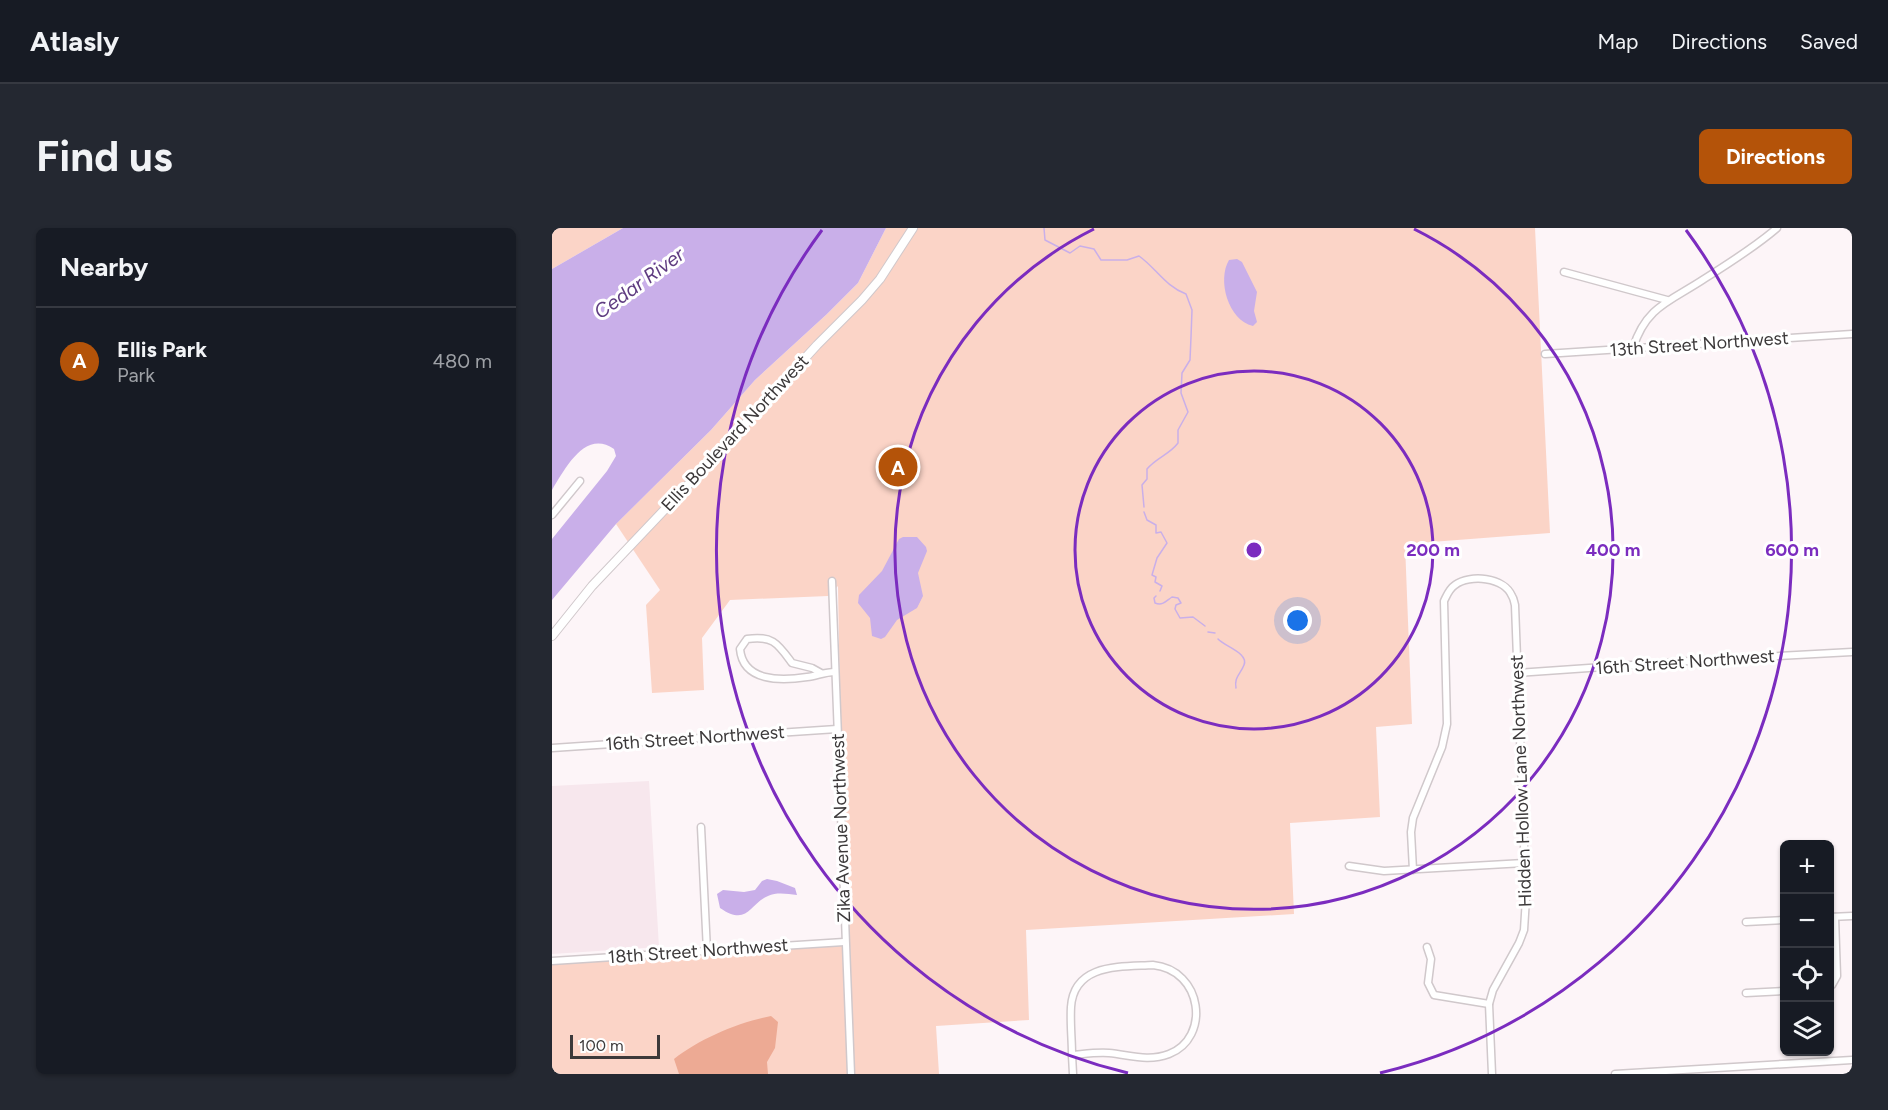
<!DOCTYPE html>
<html lang="en">
<head>
<meta charset="utf-8">
<style>
	:root { --surface:#171b24; --page:#242831; --text:#f1f3f6; --muted:#9ea1a6; --line:#363941; --accent:#b45309 }
	body { margin:0; font-family:Figtree,sans-serif; background:var(--page); color:var(--text) }
	.controls { position:absolute; right:18px; bottom:18px; display:grid; overflow:hidden; border-radius:9px; box-shadow:0 2px 4px #0004 }
	.controls button { width:54px; height:54px; display:grid; place-items:center; padding:0; border:0; border-bottom:2px solid var(--line); background:var(--surface); color:var(--text); font:30px sans-serif }
	.scale { position:absolute; left:18px; bottom:15px; width:90px; box-sizing:border-box; padding-left:6px; border:3px solid #3c393a; border-top:0; font-size:16px; line-height:21px; white-space:nowrap; color:#3c393a; -webkit-text-stroke:4px #fff; paint-order:stroke }
	.you { position:absolute; left:746px; top:393px; width:21px; height:21px; margin:-15px; border:4px solid #fff; border-radius:50%; background:#1a73e8; box-shadow:0 0 0 9px #1a73e833 }
	.badge { display:grid; place-items:center; width:39px; height:39px; border-radius:50%; background:var(--accent); color:#fff; font-size:20px; font-weight:700 }
	.pin { position:absolute; translate:-50% -50%; border:3px solid #fff; box-shadow:0 2px 6px #0006 }
	.list { margin:0; padding:0; list-style:none }
	h2 { display:flex; justify-content:space-between; align-items:center; height:78px; margin:0; padding:0 24px; font-size:26px }
	h2 small { font-size:20px; font-weight:400; color:var(--muted) }
	.list li { display:grid; grid-template-columns:39px 1fr auto; gap:18px; align-items:center; box-sizing:border-box; height:108px; padding:0 24px; border-top:2px solid var(--line) }
	.list b { display:block; font-size:22px; white-space:nowrap }
	.list p { margin:0; font-size:20px; white-space:nowrap; color:var(--muted) }
	.list em { font-size:20px; font-style:normal; color:var(--muted) }
	.icon { flex:none; width:33px; height:33px; fill:none; stroke:currentColor; stroke-width:2; stroke-linecap:round; stroke-linejoin:round }
	.map { position:relative; flex:none; width:1300px; height:846px; overflow:hidden; border-radius:9px }
	header { display:flex; align-items:center; gap:36px; box-sizing:border-box; height:84px; padding:0 30px; background:var(--surface); border-bottom:2px solid var(--line) }
	header strong { font-size:28px }
	nav { display:flex; gap:33px; margin-inline-start:auto; font-size:21px }
	.intro { display:flex; align-items:center; justify-content:space-between; box-sizing:border-box; height:144px; padding:0 36px }
	h1 { margin:0; font-size:42px }
	.button { padding:15px 27px; border-radius:9px; background:var(--accent); color:#fff; font-size:21px; font-weight:700 }
	main { display:flex; gap:36px; padding:0 36px }
	aside { flex:1; background:var(--surface); border-radius:9px; box-shadow:0 2px 4px #0004 }
	.map>svg:first-child { display:block }
</style>
</head>
<body>
<header>
<strong>Atlasly</strong>
<nav><a>Map</a><a>Directions</a><a>Saved</a></nav>
</header>
<div class="intro"><h1>Find us</h1><a class="button">Directions</a></div>
<main>
<aside>
<h2>Nearby<small></small></h2>
<ul class="list">
<li><span class="badge">A</span><div><b>Ellis Park</b><p>Park</p></div><em>480 m</em></li>
</ul>
</aside>
<div class="map">
<svg width="1300" height="846" viewBox="0 0 1300 846">
	<rect width="100%" height="100%" fill="#fdf5f8"/>
	<!-- built -->
	<polygon fill="#f7e7ed" points="97,553 107,719 0,726 0,558"/>
	<!-- green -->
	<g fill="#fbd4c7">
		<polygon points="0,0 71,0 0,41"/>
		<polygon points="334,0 983,0 998,305 853,316 860,496 824,499 828,589 738,595 742,686 474,702 477,792 384,798 387,846 0,846 0,733 292,714 286,358 276,368 178,372 150,410 152,462 100,465 94,377 108,362 64,296 159,202 203,152 275,86 306,55"/>
	</g>
	<!-- forest -->
	<path fill="#edaa94" d="M219,788l7,6 -3,26 -8,14 1,12h-89l-5,-15c25,-20 65,-37 97,-43z"/>
	<!-- water -->
	<g fill="#c9afe9">
		<path d="M71,0h263l-28,55 -31,31 -72,66 -44,50 -95,94 -64,76v-61l55,-68 9,-15 -2,-7c-29,-20 -49,20 -62,41v-221z"/>
		<path d="M685,31l5,3 15,30 -3,19 3,11 -4,4c-25,-6 -36,-46 -24,-66z"/>
		<polygon points="351,309 365,309 374,319 375,323 366,345 371,368 365,380 345,392 333,409 329,411 320,408 318,390 306,375 307,367 330,343 347,311"/>
		<path d="M215,651l10,2 18,7 2,7c-10,-1 -20,-3 -29,1 -19,8 -20,31 -48,12l-3,-14 6,-4 21,2 11,-2 7,-9z"/>
	</g>
	<g fill="none" stroke-linecap="round" stroke-linejoin="round">
		<!-- stream -->
		<g stroke="#c9afe9" stroke-width="1.5">
			<path d="M492,0l1,12 25,13 10,-7 14,3 7,11h26l12,-4c17,12 26,30 47,38l6,16 -1,27 -1,23 -8,13 -1,20 7,19 -10,18v13c-9,12 -21,14 -31,26v10l-5,6 2,22"/>
			<polyline points="592,284 595,292 604,297 604,305 609,304 615,315 605,330 600,347 604,349 603,354 610,358 608,363"/>
			<path d="M604,368l-2,2 1,5c8,3 11,-2 17,-6l6,1 3,5 -5,2 -1,4 5,9 13,-1 12,9"/>
			<polyline points="656,404 663,405"/>
			<path d="M666,411c6,7 31,14 26,26 -4,10 -10,12 -8,23"/>
		</g>
		<!-- minor casing -->
		<g stroke="#d0c8cb" stroke-width="9">
			<g id="minor">
				<polyline points="1012,44 1115,72"/>
				<path d="M1081,120c13,-42 38,-47 71,-69 24,-15 51,-32 73,-51"/>
				<polyline points="993,126 1300,106"/>
				<polyline points="0,287 28,253"/>
				<polyline points="280,353 299,846"/>
				<path d="M269,445l-9,-5 -20,-5c-14,-19 -19,-28 -45,-24l-7,10c3,33 41,32 67,28 10,-1 17,-5 28,-5"/>
				<polyline points="966,445 1152,432 1300,424"/>
				<polyline points="0,520 285,501"/>
				<polyline points="149,599 155,723"/>
				<polyline points="797,638 832,643 972,635"/>
				<path d="M861,642l-2,-38 2,-14 29,-71 5,-23 -3,-123c3,-6 5,-12 11,-16 15,-11 49,-8 57,11 2,3 2,6 3,9l11,293 -2,32 -5,13 -26,47 -4,14 3,70"/>
				<polyline points="1278,689 1300,688"/>
				<polyline points="1194,694 1232,692"/>
				<polyline points="875,719 879,731 876,755 882,767 937,776"/>
				<polyline points="0,733 292,714"/>
				<path d="M601,737c50,5 58,73 16,89 -21,8 -39,1 -60,-1 -12,-1 -25,1 -37,2 0,-16 -2,-32 -1,-48 3,-44 50,-40 82,-42z"/>
				<polyline points="1278,758 1280,757 1285,748 1283,689"/>
				<polyline points="1194,765 1232,763"/>
				<polyline points="520,827 521,846"/>
				<polyline points="1063,846 1300,832"/>
			</g>
		</g>
		<!-- tertiary casing -->
		<g stroke="#d0c8cb" stroke-width="10">
			<polyline id="tertiary" points="0,408 40,358 173,218 265,117 310,72 328,51 361,0"/>
		</g>
		<!-- minor -->
		<use href="#minor" stroke="#fff" stroke-width="6"/>
		<!-- tertiary -->
		<use href="#tertiary" stroke="#fff" stroke-width="8"/>
	</g>
	<!-- distance rings -->
	<g fill="none" stroke="#7b2cbf" stroke-width="3">
		<circle cx="702" cy="322" r="179"/>
		<path d="M862 1A359 359 0 1 1 542 1"/>
		<path d="M576 845A538 538 0 0 1 270 2M1134 2A538 538 0 0 1 828 845"/>
	</g>
	<g text-anchor="middle" dominant-baseline="central" stroke-width="6" stroke-linejoin="round" paint-order="stroke">
		<!-- street labels -->
		<g font-size="18" fill="#3c393a" stroke="#fff">
			<text transform="translate(1147 116) rotate(-4)">13th Street Northwest</text>
			<text transform="translate(183 205) rotate(-47)">Ellis Boulevard Northwest</text>
			<text transform="translate(1133 434) rotate(-4)">16th Street Northwest</text>
			<text transform="translate(143 510) rotate(-4)">16th Street Northwest</text>
			<text transform="translate(969 553) rotate(-92)">Hidden Hollow Lane Northwest</text>
			<text transform="translate(289 600) rotate(-92)">Zika Avenue Northwest</text>
			<text transform="translate(146 723) rotate(-4)">18th Street Northwest</text>
		</g>
		<!-- water labels -->
		<g font-size="20" font-style="italic" fill="#5f3c81" stroke="#fff">
			<text transform="translate(87 55) rotate(-36)">Cedar River</text>
		</g>
	</g>
	<circle cx="702" cy="322" r="9" fill="#7b2cbf" stroke="#fff" stroke-width="3"/>
	<g font-size="18" text-anchor="middle" font-weight="bold" fill="#7b2cbf" stroke="#fff" stroke-width="6" stroke-linejoin="round" paint-order="stroke">
		<text x="881" y="328">200 m</text>
		<text x="1061" y="328">400 m</text>
		<text x="1240" y="328">600 m</text>
	</g>
</svg>
<div class="controls">
<button>+</button>
<button>−</button>
<button><svg class="icon" aria-label="locate" viewBox="0 0 24 24"><circle cx="12" cy="12" r="6"/><path d="M12 2v4M12 18v4M2 12h4M18 12h4"/></svg></button>
<button><svg class="icon" aria-label="layers" viewBox="0 0 24 24"><path d="M12 4l9 5-9 5-9-5zM3 14l9 5 9-5"/></svg></button>
</div>
<div class="scale">100 m</div>
<div class="you"></div>
<div class="pin badge" style="left:346px;top:239px">A</div>
</div>
</main>
</body>
</html>
